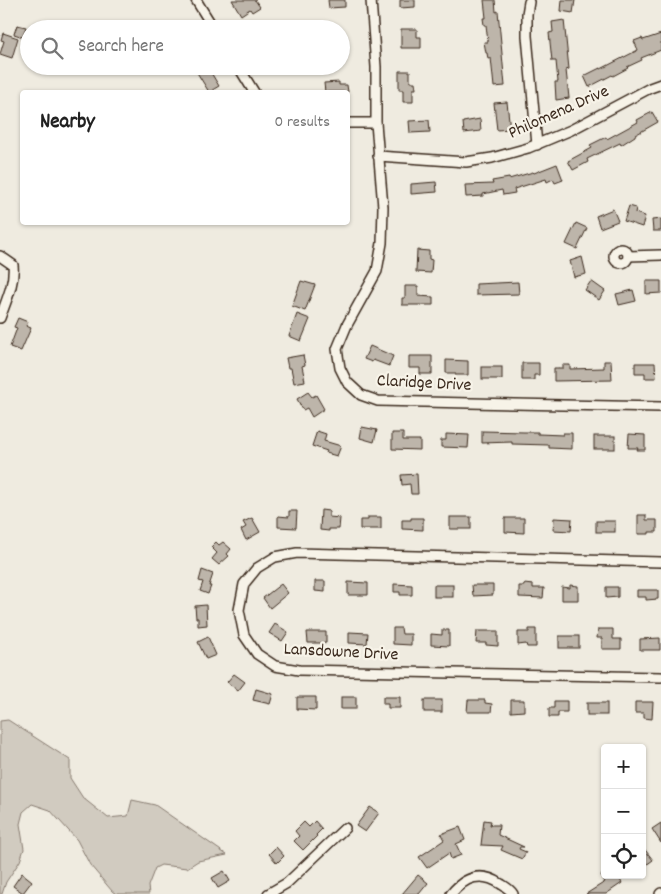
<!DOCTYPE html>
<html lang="en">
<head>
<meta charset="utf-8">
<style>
	:root { --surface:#fff; --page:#f2f2f2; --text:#222; --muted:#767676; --line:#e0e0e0 }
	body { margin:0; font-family:Dekko,sans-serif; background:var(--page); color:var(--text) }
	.controls { position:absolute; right:15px; bottom:15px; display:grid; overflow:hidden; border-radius:5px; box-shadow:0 1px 4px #0004 }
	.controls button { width:45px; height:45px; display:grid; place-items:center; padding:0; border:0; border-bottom:1px solid var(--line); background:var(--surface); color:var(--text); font:25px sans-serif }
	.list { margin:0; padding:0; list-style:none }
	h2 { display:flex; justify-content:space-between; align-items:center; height:65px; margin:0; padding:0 20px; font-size:21px }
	h2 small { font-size:16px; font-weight:400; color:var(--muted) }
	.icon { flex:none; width:28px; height:28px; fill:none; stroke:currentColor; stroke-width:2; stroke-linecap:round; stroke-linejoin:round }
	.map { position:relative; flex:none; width:661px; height:894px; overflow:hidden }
	.search { position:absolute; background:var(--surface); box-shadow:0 1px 4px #0004; left:20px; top:20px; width:330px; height:55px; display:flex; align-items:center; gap:12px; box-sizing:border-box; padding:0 18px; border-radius:28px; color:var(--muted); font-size:19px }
	.panel { position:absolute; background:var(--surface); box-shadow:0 1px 4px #0004; left:20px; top:90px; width:330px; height:135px; border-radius:5px }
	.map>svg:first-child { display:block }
</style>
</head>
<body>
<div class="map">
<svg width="661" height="894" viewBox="0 0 661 894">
	<rect width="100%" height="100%" fill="#efebe0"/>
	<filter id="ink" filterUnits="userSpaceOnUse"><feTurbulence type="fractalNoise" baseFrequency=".02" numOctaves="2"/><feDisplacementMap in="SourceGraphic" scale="10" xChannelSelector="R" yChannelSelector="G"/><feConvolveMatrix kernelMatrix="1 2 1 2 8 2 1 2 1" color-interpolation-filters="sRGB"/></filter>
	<g filter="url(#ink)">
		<!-- green -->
		<polygon fill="#d1cbc0" stroke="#867a6f" points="8,720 70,760 70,778 83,798 108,818 128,816 132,800 155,805 227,855 198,861 187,868 161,865 155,868 148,886 149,894 116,894 112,891 90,865 77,840 50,810 32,804 23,812 20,824 24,849 20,861 6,882 2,894 0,894 0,721"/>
		<!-- building -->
		<g fill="#bdb5aa" stroke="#3b2a1e">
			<polygon points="232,0 255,0 260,7 252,12 250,9 241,15"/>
			<polygon points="328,0 345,0 345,7 329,8"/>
			<polygon points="400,0 415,0 415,7 400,8"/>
			<polygon points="484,0 495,0 496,12 498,11 505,86 494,87 491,58 488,59 487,53 486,53 484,42 488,42 486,25 484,25 483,18 486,18"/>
			<polygon points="562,0 575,0 573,13 561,11"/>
			<polygon points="564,20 569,69 566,70 569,98 556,100 555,82 558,82 556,61 552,61 549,33 553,32 552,22"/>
			<polygon points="17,25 26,27 23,37 14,34"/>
			<polygon points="401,29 417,29 417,37 421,37 421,48 401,48"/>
			<polygon points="3,33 18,38 12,58 0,54 4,41 1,40"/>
			<polygon points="661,34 661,50 641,58 642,60 627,67 628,68 613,76 612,75 589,87 584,76 600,68 601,69 638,50 634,41 642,38 643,40"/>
			<polygon points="193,66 207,66 219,86 209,92"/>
			<polygon points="399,71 410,71 410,82 415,82 416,89 413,89 413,102 403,102 403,90 399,90"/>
			<polygon points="339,82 339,85 347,85 348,92 325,92 324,83"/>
			<polygon points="507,102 510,129 497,130 494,103"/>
			<polygon points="652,112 658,122 635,135 635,136 621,145 620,143 587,159 588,162 573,170 568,161 592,148 590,145 606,137 607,139 638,122 637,120"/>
			<polygon points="480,119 481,131 464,133 463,122"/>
			<polygon points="429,120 430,132 410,133 409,121"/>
			<polygon points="557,164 563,180 555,183 553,179 547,182 546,179 514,189 515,193 503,195 502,190 483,194 483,196 466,197 465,185 493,184 492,181 509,178 509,179 533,172 534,173"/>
			<polygon points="436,182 437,192 411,194 411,184"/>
			<polygon points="629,206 636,208 635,213 645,216 642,227 624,221"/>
			<polygon points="613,209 618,221 600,228 596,216"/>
			<polygon points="661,219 661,231 653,231 652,220"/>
			<polygon points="576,223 587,228 577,249 566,244"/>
			<polygon points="417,250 429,251 429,259 432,260 431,273 416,272"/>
			<polygon points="582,257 586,274 574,277 570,261"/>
			<polygon points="301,281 315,285 305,311 292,306"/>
			<polygon points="591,281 605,291 599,300 585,290"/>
			<polygon points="646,281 661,281 661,293 646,294"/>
			<polygon points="518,282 519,294 476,295 476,284"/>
			<polygon points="405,286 418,286 418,296 433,297 433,305 402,305 402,298 405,298"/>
			<polygon points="633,290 636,301 619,305 616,294"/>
			<polygon points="297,314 310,319 301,341 289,336"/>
			<polygon points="18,318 28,322 26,326 31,328 21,351 10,347 17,328 14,327"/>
			<polygon points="370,346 393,356 389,366 373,360 372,362 364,359"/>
			<polygon points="303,355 305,365 302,366 305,381 294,383 291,368 288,368 286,358"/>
			<polygon points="409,356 432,356 432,374 420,374 420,368 409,368"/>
			<polygon points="446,360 468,361 468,375 455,375 455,373 446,373"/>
			<polygon points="604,361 611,361 612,380 554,381 554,368 563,368 563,365 570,365 570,369 604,368"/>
			<polygon points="522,363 539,363 539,375 534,375 534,380 522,380"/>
			<polygon points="635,363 655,363 656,378 645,378 645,373 635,373"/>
			<rect x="482" y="367" width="20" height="12"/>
			<polygon points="308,392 312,397 316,395 324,409 312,417 307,408 303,410 297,399"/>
			<polygon points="362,427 377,430 374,442 360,438"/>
			<polygon points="317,431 326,434 324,441 341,446 337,456 326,453 327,451 312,446"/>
			<polygon points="482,431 524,432 538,432 538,434 563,435 563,433 572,433 572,449 549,448 549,445 512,444 512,442 482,443"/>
			<polygon points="392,433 403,433 403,440 420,440 420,450 392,449"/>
			<polygon points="446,434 469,435 468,448 441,447 441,440 446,440"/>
			<polygon points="629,434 645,435 645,450 637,450 638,448 628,448"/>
			<rect x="594" y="436" width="21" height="13"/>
			<polygon points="417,474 418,494 411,494 410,484 402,485 401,475"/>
			<polygon points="321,510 329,511 329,517 340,518 339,529 329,529 329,531 320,530"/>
			<polygon points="289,511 297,511 296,528 278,527 278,516 289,517"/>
			<polygon points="638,515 646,515 646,520 657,520 657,532 649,532 649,534 638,534"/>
			<polygon points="368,517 381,517 381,529 360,529 360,520 368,520"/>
			<rect x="450" y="517" width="21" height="12"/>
			<polygon points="252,518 260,532 246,540 241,530 246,527 243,522"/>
			<polygon points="411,518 423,518 423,530 402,529 402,520 411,520"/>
			<polygon points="505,518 524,518 524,533 505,532"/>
			<polygon points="554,518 572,519 571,531 553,530"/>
			<rect x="596" y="521" width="19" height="11"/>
			<polygon points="216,542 219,545 223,542 231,549 227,554 229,556 219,565 212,559 217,553 211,547"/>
			<polygon points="202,570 213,574 209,586 211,586 208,594 200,591 203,582 199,581"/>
			<polygon points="315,581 325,581 325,592 315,591"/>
			<polygon points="348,582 368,583 368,595 348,595"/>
			<polygon points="281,584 288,593 270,608 263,598"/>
			<polygon points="394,584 412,585 412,595 400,595 400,592 394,592"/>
			<polygon points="524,584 533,585 533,588 544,588 543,598 519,597 519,586 524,586"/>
			<rect x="434" y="585" width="19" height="12"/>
			<polygon points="472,585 493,585 493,595 473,596"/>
			<polygon points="570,585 578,586 578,600 562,600 562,587 570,588"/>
			<polygon points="606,587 618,587 618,597 606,598"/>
			<polygon points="637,590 658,590 658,599 646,600 646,597 637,597"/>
			<polygon points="206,605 207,625 198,626 198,618 196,618 195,606"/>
			<polygon points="275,624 288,632 282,641 269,633"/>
			<polygon points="393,628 401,628 402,634 411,634 411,645 393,644"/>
			<polygon points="529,629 536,629 536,647 527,647 526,644 518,645 518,632 529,632"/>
			<polygon points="598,629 613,629 613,639 621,639 621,649 602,649 602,638 597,638"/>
			<polygon points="442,630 449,630 449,646 431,645 431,634 442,635"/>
			<polygon points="477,631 498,631 498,646 486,645 486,643 476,643"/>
			<polygon points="307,632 326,632 326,643 308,643"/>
			<polygon points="349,632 368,633 367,644 349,643"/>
			<rect x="559" y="636" width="20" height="12"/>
			<polygon points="208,637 216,655 206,659 198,642"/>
			<polygon points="660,638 660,650 640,650 640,639"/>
			<polygon points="234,674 245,682 238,691 227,682"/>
			<polygon points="256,689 273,694 270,704 253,700"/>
			<polygon points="297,697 316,697 316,710 297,709"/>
			<rect x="341" y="697" width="15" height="12"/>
			<polygon points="383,697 400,697 400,708 388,708 388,704 383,704"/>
			<rect x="424" y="700" width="18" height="12"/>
			<polygon points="468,700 485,700 485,703 492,704 491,712 467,712"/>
			<polygon points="511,700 524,700 524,711 511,712"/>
			<polygon points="554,701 567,701 567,712 558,712 558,717 549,717 549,708 554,708"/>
			<polygon points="635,702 653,702 652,719 644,718 644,713 635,713"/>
			<rect x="587" y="703" width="20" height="12"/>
			<polygon points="370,807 379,813 365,832 356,826"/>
			<polygon points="484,820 491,821 490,825 499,825 498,835 524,847 520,847 519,849 526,852 522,859 501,850 503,846 481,845"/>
			<polygon points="315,821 322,829 316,835 317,836 303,850 294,841 299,836 295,831 304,822 309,827"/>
			<polygon points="661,823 661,843 652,829"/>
			<polygon points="460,827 465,840 456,844 461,855 451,859 449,853 427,868 419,857 444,840 441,834"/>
			<polygon points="642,846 653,860 642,868"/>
			<polygon points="276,847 284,856 277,863 269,854"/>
			<polygon points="224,871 230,881 218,888 212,878"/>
			<polygon points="22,873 32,881 23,893 13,886"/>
			<polygon points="418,875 428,883 419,894 402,894"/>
			<polygon points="601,875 617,875 622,883 606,894 586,894 605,882"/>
		</g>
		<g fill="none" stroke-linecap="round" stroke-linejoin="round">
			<!-- minor casing -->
			<g stroke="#3b2a1e" stroke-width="12">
				<g id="minor">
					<polyline points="196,0 214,29"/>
					<polyline points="371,0 376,67 376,123 383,207 382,243 377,271 347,325 337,349 340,368 347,382 361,395 378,401 661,407"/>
					<polyline points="529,2 527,14 527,36 537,145"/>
					<polyline points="238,66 254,92"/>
					<polyline points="348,123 376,123"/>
					<polyline points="378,156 466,162 492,158 528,148 571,130 650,88 661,84"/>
					<circle cx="621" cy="256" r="7"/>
					<path d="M0,256l13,9c2,18 -7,36 -13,53"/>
					<polyline points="628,256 661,255"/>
					<polyline points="661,562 297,553 275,557 257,568 244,584 239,610 244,635 257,654 275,666 299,670 661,677"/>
					<polyline points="268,894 287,883 345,828"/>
					<path d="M451,894c14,-17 30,-23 50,-10 5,3 9,5 12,10"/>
					<polyline points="660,894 661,893"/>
				</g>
			</g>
			<!-- minor -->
			<use href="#minor" stroke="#f7f3e8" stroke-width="9"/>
		</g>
	</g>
	<g text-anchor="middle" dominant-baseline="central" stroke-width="4.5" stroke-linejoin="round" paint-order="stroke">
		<!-- street labels -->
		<g font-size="18" fill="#3b2a1e" stroke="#f7f3e8">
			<text transform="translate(559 113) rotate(-24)">Philomena Drive</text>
			<text transform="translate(424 384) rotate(3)">Claridge Drive</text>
			<text transform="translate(341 653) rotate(3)">Lansdowne Drive</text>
		</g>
	</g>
</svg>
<div class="controls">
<button>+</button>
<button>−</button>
<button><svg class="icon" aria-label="locate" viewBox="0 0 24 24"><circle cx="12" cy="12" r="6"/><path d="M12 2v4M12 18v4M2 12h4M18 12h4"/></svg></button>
</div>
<div class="search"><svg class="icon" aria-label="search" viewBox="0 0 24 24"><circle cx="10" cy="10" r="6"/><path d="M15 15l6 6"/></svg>Search here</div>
<section class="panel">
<h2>Nearby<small>0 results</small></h2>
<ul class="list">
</ul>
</section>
</div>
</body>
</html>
